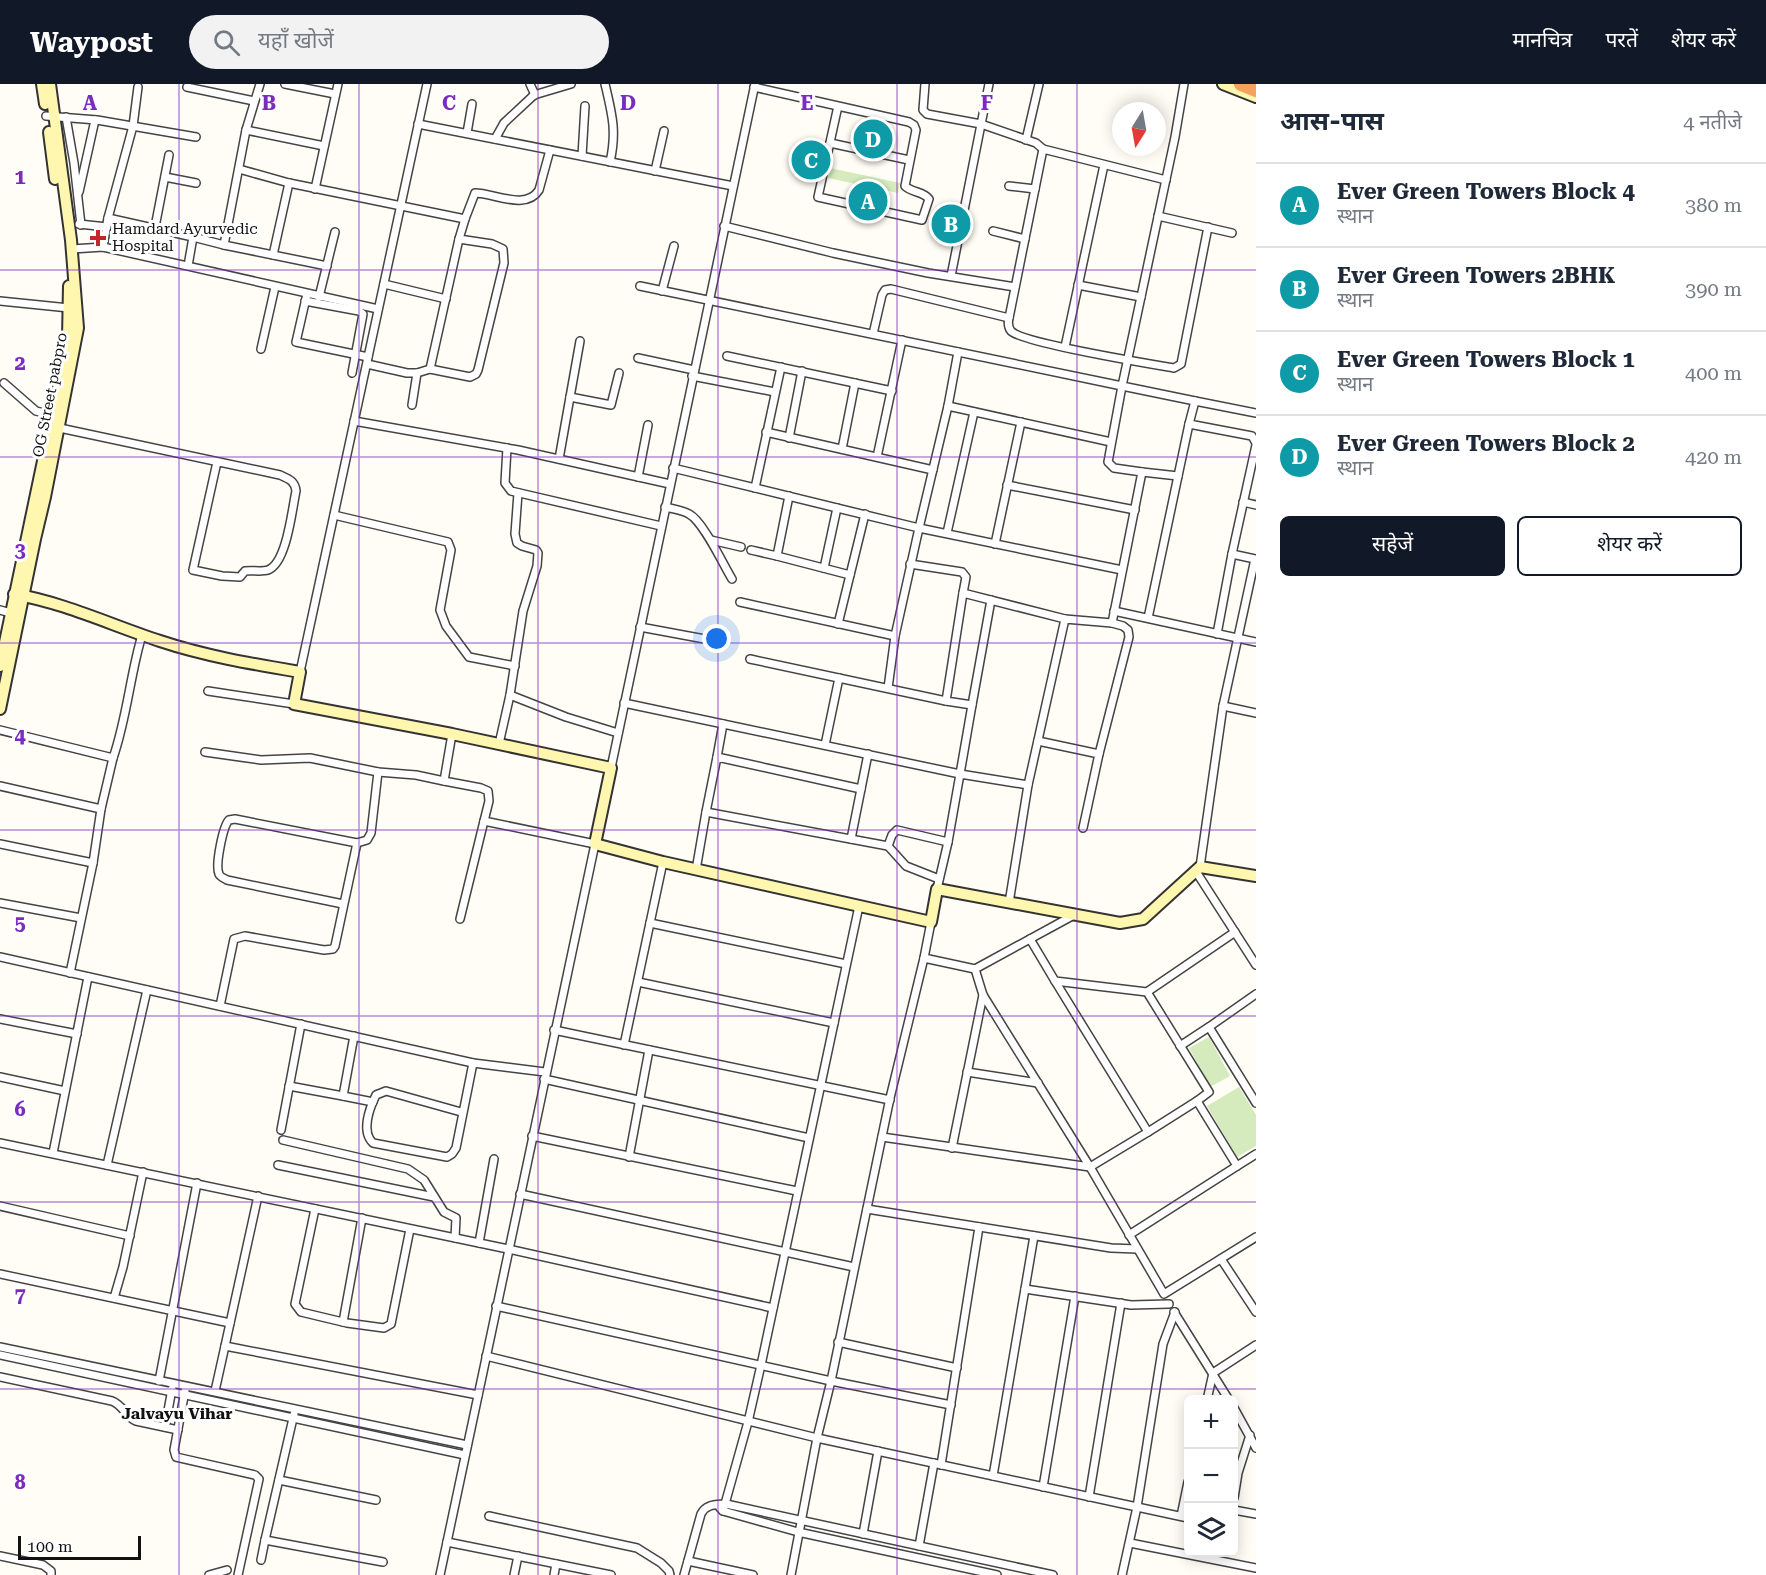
<!DOCTYPE html>
<html lang="hi">
<head>
<meta charset="utf-8">
<style>
	:root { --surface:#fff; --page:#f2f2f3; --text:#1f2937; --muted:#747a83; --line:#e0e1e3; --accent:#111827 }
	body { margin:0; font-family:"Roboto Serif","Noto Sans Devanagari",serif; background:var(--page); color:var(--text) }
	.controls { position:absolute; right:18px; bottom:18px; display:grid; overflow:hidden; border-radius:9px; box-shadow:0 3px 15px #0003 }
	.controls button { width:54px; height:54px; display:grid; place-items:center; padding:0; border:0; border-bottom:2px solid var(--line); background:var(--surface); color:var(--text); font:30px sans-serif }
	.compass { position:absolute; left:1112px; top:18px; width:54px; height:54px; border-radius:50%; background:var(--surface); box-shadow:0 3px 15px #0003; rotate:191deg }
	.scale { position:absolute; left:18px; bottom:15px; width:123px; box-sizing:border-box; padding-left:6px; border:3px solid #111; border-top:0; font-size:16px; line-height:21px; white-space:nowrap; color:#111; -webkit-text-stroke:4px #fff; paint-order:stroke }
	.you { position:absolute; left:717px; top:555px; width:21px; height:21px; margin:-15px; border:4px solid #fff; border-radius:50%; background:#1a73e8; box-shadow:0 0 0 9px #1a73e833 }
	.badge { display:grid; place-items:center; width:39px; height:39px; border-radius:50%; background:var(--accent); color:#fff; font-size:20px; font-weight:700 }
	.pin { position:absolute; translate:-50% -50%; border:3px solid #fff; box-shadow:0 2px 6px #0006 }
	.list { margin:0; padding:0; list-style:none }
	h2 { display:flex; justify-content:space-between; align-items:center; height:78px; margin:0; padding:0 24px; font-size:26px }
	h2 small { font-size:20px; font-weight:400; color:var(--muted) }
	.list li { display:grid; grid-template-columns:39px 1fr auto; gap:18px; align-items:center; box-sizing:border-box; height:84px; padding:0 24px; border-top:2px solid var(--line) }
	.list b { display:block; font-size:22px; white-space:nowrap }
	.list p { margin:0; font-size:20px; white-space:nowrap; color:var(--muted) }
	.list em { font-size:20px; font-style:normal; color:var(--muted) }
	.actions { display:flex; gap:12px; padding:18px 24px }
	.actions a { flex:1; padding:14px 0; border:2px solid var(--accent); border-radius:9px; text-align:center; font-size:21px; color:var(--accent) }
	.actions .main { background:var(--accent); color:#fff }
	.icon { flex:none; width:33px; height:33px; fill:none; stroke:currentColor; stroke-width:2; stroke-linecap:round; stroke-linejoin:round }
	.map { position:relative; flex:none; width:1256px; height:1491px; overflow:hidden }
	header { display:flex; align-items:center; gap:36px; box-sizing:border-box; height:84px; padding:0 30px; background:var(--accent); color:#fff }
	header strong { font-size:28px }
	nav { display:flex; gap:33px; margin-inline-start:auto; font-size:21px }
	.search { width:420px; height:54px; background:var(--page); display:flex; align-items:center; gap:15px; box-sizing:border-box; padding:0 21px; border-radius:33px; color:var(--muted); font-size:22px }
	main { display:flex }
	aside { flex:1; background:var(--surface) }
	.map>svg:first-child { display:block }
</style>
</head>
<body>
<header>
<strong>Waypost</strong>
<div class="search"><svg class="icon" aria-label="search" viewBox="0 0 24 24"><circle cx="10" cy="10" r="6"/><path d="M15 15l6 6"/></svg>यहाँ खोजें</div>
<nav><a>मानचित्र</a><a>परतें</a><a>शेयर करें</a></nav>
</header>
<main>
<div class="map">
<svg width="1256" height="1491" viewBox="0 0 1256 1491">
	<rect width="100%" height="100%" fill="#fffdf5"/>
	<!-- green -->
	<g fill="#d5ebbd">
		<polygon points="830,84 900,99 898,109 828,94"/>
		<polygon points="1209,953 1230,992 1210,1003 1189,964"/>
		<polygon points="1239,1003 1256,1031 1256,1062 1237,1073 1207,1022"/>
	</g>
	<g fill="none" stroke-linecap="round" stroke-linejoin="round">
		<!-- street casing -->
		<g stroke="#444" stroke-width="10">
			<g id="street">
				<polyline points="260,0 246,46 224,161 327,182"/>
				<polyline points="285,0 335,10"/>
				<polyline points="530,0 535,11"/>
				<path d="M605,0c7,30 12,47 5,78"/>
				<polyline points="925,0 923,26 927,30 981,40 1036,59 1043,65"/>
				<polyline points="1184,0 1175,53 1122,302 1195,317 1189,340 1252,352 1256,359"/>
				<polyline points="187,3 254,17"/>
				<path d="M754,3l84,19 -20,91 104,23 7,-21c-6,-8 -17,-6 -24,-13l11,-56 -2,-5 -5,-3 -71,-16"/>
				<polyline points="46,32 97,36 196,53"/>
				<polyline points="66,33 74,79 81,141"/>
				<polyline points="418,40 733,102"/>
				<polyline points="246,46 324,62"/>
				<polyline points="467,49 472,20"/>
				<polyline points="495,55 504,39 534,11 571,0"/>
				<polyline points="1026,56 1039,0"/>
				<polyline points="830,59 909,76"/>
				<polyline points="582,72 585,22"/>
				<polyline points="239,85 289,99 465,135 459,155 492,160 503,165 504,179 478,286 476,290 470,293 430,285 417,289 407,289 367,280"/>
				<polyline points="655,87 664,47"/>
				<polyline points="165,93 196,99"/>
				<path d="M1166,96l-123,-31 -34,169c-1,4 -1,9 2,13 11,12 140,33 163,37l7,-4 27,-137"/>
				<polyline points="1009,102 1035,105"/>
				<polyline points="315,105 338,0"/>
				<polyline points="79,108 95,36"/>
				<polyline points="1158,132 1232,149"/>
				<polyline points="108,134 133,42 138,3"/>
				<path d="M465,135l10,-26c19,0 51,18 64,-3l11,-40"/>
				<polyline points="79,140 107,143"/>
				<polyline points="724,142 833,169 928,189 1015,203"/>
				<polyline points="155,143 169,71"/>
				<polyline points="993,147 1025,155"/>
				<polyline points="103,163 108,134 193,153"/>
				<polyline points="72,165 103,163 378,225"/>
				<polyline points="273,171 289,99"/>
				<polyline points="188,182 193,153 224,161"/>
				<polyline points="951,192 989,0"/>
				<polyline points="384,200 446,215"/>
				<polyline points="1078,201 1141,213"/>
				<polyline points="640,202 1122,302 1108,378 1114,384 1142,388 1112,539 1065,535 1028,701"/>
				<polyline points="662,207 674,162"/>
				<polyline points="307,210 296,258 368,273"/>
				<polyline points="319,213 335,148"/>
				<polyline points="0,217 69,224"/>
				<polyline points="305,217 359,227 363,230 352,289"/>
				<polyline points="873,250 882,211 885,206 891,205 1009,234"/>
				<polyline points="1065,263 1104,81"/>
				<polyline points="261,265 275,203"/>
				<polyline points="958,268 948,322 919,444 1122,486"/>
				<polyline points="727,272 892,307"/>
				<polyline points="638,274 694,286"/>
				<polyline points="430,285 459,155"/>
				<polyline points="692,292 775,308"/>
				<polyline points="4,299 36,327 52,331"/>
				<polyline points="570,313 611,321 619,289"/>
				<polyline points="1195,317 1256,329"/>
				<polyline points="412,321 417,289"/>
				<polyline points="948,322 1111,358"/>
				<polyline points="354,337 518,366 670,400"/>
				<path d="M55,343l225,48c9,4 15,6 16,16 -4,18 -9,72 -28,79 -6,2 -17,0 -23,1l-5,6 -18,-1 -29,-6 24,-108"/>
				<polyline points="766,348 933,386"/>
				<polyline points="789,354 802,287"/>
				<polyline points="507,364 505,399 511,407 661,442"/>
				<polyline points="842,365 855,299"/>
				<polyline points="877,373 902,256"/>
				<polyline points="559,375 580,257"/>
				<polyline points="673,384 919,444 895,552 740,518"/>
				<polyline points="1142,388 1178,392"/>
				<polyline points="638,393 648,341"/>
				<polyline points="1007,401 1135,426"/>
				<polyline points="755,404 781,283"/>
				<polyline points="789,412 777,472 850,491"/>
				<polyline points="1243,418 1256,421"/>
				<path d="M665,423c8,2 17,3 24,7 14,7 34,50 43,65"/>
				<polyline points="334,431 448,458 451,466 440,526 446,542 469,573 515,582"/>
				<polyline points="947,449 974,328"/>
				<polyline points="711,456 741,463"/>
				<polyline points="995,460 1021,338"/>
				<polyline points="751,466 777,472"/>
				<polyline points="910,480 962,488 966,493 963,509"/>
				<polyline points="824,484 837,424"/>
				<polyline points="0,526 11,529"/>
				<polyline points="1114,527 1256,558"/>
				<polyline points="1148,534 1189,340"/>
				<polyline points="838,540 865,430"/>
				<polyline points="640,543 721,558"/>
				<polyline points="1217,550 1232,470"/>
				<polyline points="750,575 946,617"/>
				<polyline points="300,588 427,0"/>
				<polyline points="888,604 895,552"/>
				<polyline points="208,607 294,620"/>
				<polyline points="510,611 566,633 618,649"/>
				<polyline points="624,619 960,690 972,621 946,617 963,509 1065,535"/>
				<polyline points="972,621 991,516"/>
				<polyline points="1223,622 1256,629"/>
				<polyline points="0,646 113,674 101,725"/>
				<polyline points="1038,657 1099,670 1083,744"/>
				<polyline points="499,660 510,611 523,527 537,482 538,469 536,466 522,462 517,459 515,450 518,409"/>
				<polyline points="825,661 839,594"/>
				<polyline points="205,668 261,676 310,674 378,688 416,691 444,697"/>
				<polyline points="868,670 861,705 717,673 706,728 888,762 892,751 897,746 948,758"/>
				<polyline points="1099,670 1129,553 1128,546 1123,542 1112,539"/>
				<polyline points="717,673 723,640"/>
				<path d="M113,674c14,-40 17,-83 29,-123"/>
				<polyline points="611,684 755,0"/>
				<polyline points="0,702 101,725 93,779"/>
				<polyline points="851,755 861,705"/>
				<polyline points="0,760 93,779 70,889"/>
				<polyline points="888,762 906,782 939,795"/>
				<polyline points="1200,783 1223,622 1255,475 1232,470 1256,361"/>
				<polyline points="696,786 706,728"/>
				<polyline points="1195,786 1256,881"/>
				<polyline points="937,805 948,758 960,690 1028,701 1009,819"/>
				<polyline points="0,819 81,834"/>
				<path d="M343,820l-116,-24c-3,-2 -7,-3 -8,-6 -4,-9 4,-48 10,-54l6,-1 122,24 10,-3 4,-7 7,-61"/>
				<polyline points="460,835 484,737"/>
				<polyline points="931,838 924,874 975,885 1074,831"/>
				<polyline points="650,839 846,880"/>
				<polyline points="1030,855 1055,897 1147,908 1209,1008 1197,1017 1237,1082 1256,1070"/>
				<polyline points="0,873 473,979 545,988"/>
				<polyline points="975,885 983,911 1090,1083 1164,1210 1256,1153"/>
				<polyline points="1055,897 1148,1048 1197,1017"/>
				<polyline points="638,898 834,939"/>
				<polyline points="1147,908 1235,848"/>
				<polyline points="220,922 234,855 245,852 324,866 333,865 335,862 357,759"/>
				<polyline points="0,935 77,950"/>
				<polyline points="1209,943 1256,910"/>
				<polyline points="554,946 890,1016"/>
				<polyline points="354,952 343,1012 373,1018"/>
				<polyline points="624,961 663,778"/>
				<polyline points="1180,962 1209,943 1256,1019"/>
				<polyline points="967,988 1038,999"/>
				<polyline points="0,993 65,1007"/>
				<polyline points="544,995 809,1054"/>
				<polyline points="289,1002 343,1012"/>
				<path d="M461,1028l-75,-21 -10,4c-7,14 -15,37 -3,48l74,14 5,-3 4,-6 17,-85"/>
				<polyline points="281,1046 301,940"/>
				<polyline points="532,1052 797,1107"/>
				<polyline points="882,1053 1090,1083 1148,1048"/>
				<polyline points="283,1056 408,1085 424,1096 444,1128 456,1134 455,1154"/>
				<polyline points="0,1059 508,1165 773,1224"/>
				<polyline points="952,1064 983,911"/>
				<polyline points="53,1069 88,893"/>
				<polyline points="629,1073 649,966"/>
				<polyline points="107,1081 147,906"/>
				<polyline points="278,1081 434,1113"/>
				<polyline points="520,1110 854,1183"/>
				<polyline points="0,1122 130,1152"/>
				<polyline points="315,1125 295,1220 301,1228 347,1239 384,1244 391,1240 410,1145"/>
				<polyline points="867,1125 1111,1164 1137,1165"/>
				<polyline points="1129,1151 1237,1082"/>
				<polyline points="479,1159 494,1075"/>
				<polyline points="1221,1175 1256,1228"/>
				<polyline points="0,1190 230,1239"/>
				<polyline points="1025,1205 1131,1221 1169,1220"/>
				<polyline points="114,1214 123,1183 143,1088"/>
				<polyline points="496,1222 831,1297 951,1321"/>
				<polyline points="1174,1228 1229,1316"/>
				<polyline points="343,1238 362,1134"/>
				<polyline points="838,1258 957,1284"/>
				<polyline points="225,1262 258,1112"/>
				<polyline points="0,1263 467,1361"/>
				<polyline points="0,1271 465,1371"/>
				<polyline points="486,1272 817,1354 1188,1434"/>
				<path d="M0,1293l112,24c11,4 14,16 24,20l42,9"/>
				<polyline points="159,1297 197,1099"/>
				<polyline points="185,1307 174,1366 176,1373 255,1391 259,1395 238,1491"/>
				<polyline points="215,1307 225,1262 478,1311"/>
				<polyline points="1207,1316 1213,1289 1256,1261"/>
				<polyline points="1234,1324 1256,1364"/>
				<polyline points="294,1330 265,1456 383,1478"/>
				<polyline points="165,1343 172,1305"/>
				<polyline points="941,1381 979,1143"/>
				<polyline points="993,1392 1034,1152"/>
				<polyline points="279,1396 376,1416"/>
				<polyline points="1043,1403 1075,1212"/>
				<polyline points="1089,1413 1121,1219"/>
				<polyline points="1234,1414 1238,1389 1250,1351"/>
				<polyline points="720,1424 723,1427 798,1448 997,1491"/>
				<polyline points="1234,1426 1256,1430"/>
				<polyline points="723,1427 748,1338 761,1281 859,822"/>
				<polyline points="489,1432 637,1464 661,1479 669,1487 670,1491"/>
				<polyline points="1181,1432 1188,1398"/>
				<polyline points="863,1450 878,1367"/>
				<polyline points="447,1458 611,1491"/>
				<polyline points="1130,1459 1256,1484"/>
				<polyline points="919,1462 934,1379"/>
				<polyline points="0,1472 43,1481 51,1487 51,1491"/>
				<polyline points="261,1476 265,1456"/>
				<polyline points="688,1477 753,1491"/>
				<polyline points="209,1491 227,1486"/>
				<polyline points="440,1491 595,760 484,737 489,717 488,707 481,704 444,697 452,650"/>
				<polyline points="514,1491 518,1472"/>
				<polyline points="554,1491 556,1480"/>
				<path d="M684,1491l17,-61c5,-10 14,-9 25,-10l327,71"/>
				<polyline points="791,1491 817,1354 831,1297 890,1014 924,874"/>
				<polyline points="1122,1491 1137,1423 1163,1260 1175,1228"/>
			</g>
		</g>
		<!-- secondary casing -->
		<g stroke="#333" stroke-width="14">
			<g id="secondary">
				<polyline points="42,0 45,20"/>
				<polyline points="1223,0 1256,13"/>
				<polyline points="49,48 55,95"/>
				<path d="M14,510c51,9 97,31 146,47 45,15 93,23 140,31l-6,32 158,30 159,34 -16,76 68,18 268,60 6,-33 183,34 23,-4 57,-52 56,9"/>
				<polyline points="0,582 65,272 68,254 69,202"/>
				<polyline points="0,625 35,455 45,413 78,244 71,156 50,0"/>
			</g>
		</g>
		<!-- highway casing -->
		<g stroke="#222" stroke-width="16">
			<polyline id="highway" points="1241,0 1256,6"/>
		</g>
		<!-- street -->
		<use href="#street" stroke="#fff" stroke-width="7"/>
		<!-- secondary -->
		<use href="#secondary" stroke="#fff6b0" stroke-width="10"/>
		<!-- highway -->
		<use href="#highway" stroke="#f5a25d" stroke-width="14"/>
	</g>
	<!-- grid -->
	<path fill="none" stroke="#7b2cbf" stroke-width="1.5" stroke-opacity="0.55" d="M179,0v1491M359,0v1491M538,0v1491M718,0v1491M897,0v1491M1077,0v1491M0,186h1256M0,373h1256M0,559h1256M0,746h1256M0,932h1256M0,1118h1256M0,1305h1256"/>
	<!-- markers -->
	<path fill="#c4262e" stroke="#fff" stroke-width="2" d="M95 145h6v6h6v6h-6v6h-6v-6h-6v-6h6z"/>
	<g text-anchor="middle" dominant-baseline="central" stroke-width="6" stroke-linejoin="round" paint-order="stroke">
		<!-- poi labels -->
		<g font-size="15" fill="#111" stroke="#fff" text-anchor="start">
			<text x="112" y="145">Hamdard Ayurvedic<tspan x="112" dy="17">Hospital</tspan></text>
		</g>
		<!-- street labels -->
		<g font-size="15" fill="#111" stroke="#fff">
			<text transform="translate(50 311) rotate(-79)">OG Street pabpro</text>
		</g>
		<!-- neighbourhood labels -->
		<g font-size="16" font-weight="bold" fill="#111" stroke="#fff">
			<text x="177" y="1329">Jalvayu Vihar</text>
		</g>
	</g>
	<g font-size="20" text-anchor="middle" font-weight="bold" fill="#7b2cbf" stroke="#fff" stroke-width="6" stroke-linejoin="round" paint-order="stroke">
		<text x="90" y="26">A</text>
		<text x="269" y="26">B</text>
		<text x="449" y="26">C</text>
		<text x="628" y="26">D</text>
		<text x="807" y="26">E</text>
		<text x="987" y="26">F</text>
		<text x="20" y="100">1</text>
		<text x="20" y="286">2</text>
		<text x="20" y="473">3</text>
		<text x="20" y="659">4</text>
		<text x="20" y="846">5</text>
		<text x="20" y="1032">6</text>
		<text x="20" y="1218">7</text>
		<text x="20" y="1405">8</text>
	</g>
</svg>
<div class="controls">
<button>+</button>
<button>−</button>
<button><svg class="icon" aria-label="layers" viewBox="0 0 24 24"><path d="M12 4l9 5-9 5-9-5zM3 14l9 5 9-5"/></svg></button>
</div>
<svg class="compass" viewBox="-18 -18 36 36"><path d="M0-13l5 13h-10z" fill="#e53935"/><path d="M0 13l5-13h-10z" fill="#747a83"/></svg>
<div class="scale">100 m</div>
<div class="you"></div>
<div class="pin badge" style="left:868px;top:117px;background:#0f9aa8">A</div>
<div class="pin badge" style="left:951px;top:140px;background:#0f9aa8">B</div>
<div class="pin badge" style="left:811px;top:76px;background:#0f9aa8">C</div>
<div class="pin badge" style="left:873px;top:55px;background:#0f9aa8">D</div>
</div>
<aside>
<h2>आस-पास<small>4 नतीजे</small></h2>
<ul class="list">
<li><span class="badge" style="background:#0f9aa8">A</span><div><b>Ever Green Towers Block 4</b><p>स्थान</p></div><em>380 m</em></li>
<li><span class="badge" style="background:#0f9aa8">B</span><div><b>Ever Green Towers 2BHK</b><p>स्थान</p></div><em>390 m</em></li>
<li><span class="badge" style="background:#0f9aa8">C</span><div><b>Ever Green Towers Block 1</b><p>स्थान</p></div><em>400 m</em></li>
<li><span class="badge" style="background:#0f9aa8">D</span><div><b>Ever Green Towers Block 2</b><p>स्थान</p></div><em>420 m</em></li>
</ul>
<div class="actions"><a class="main">सहेजें</a><a>शेयर करें</a></div>
</aside>
</main>
</body>
</html>
